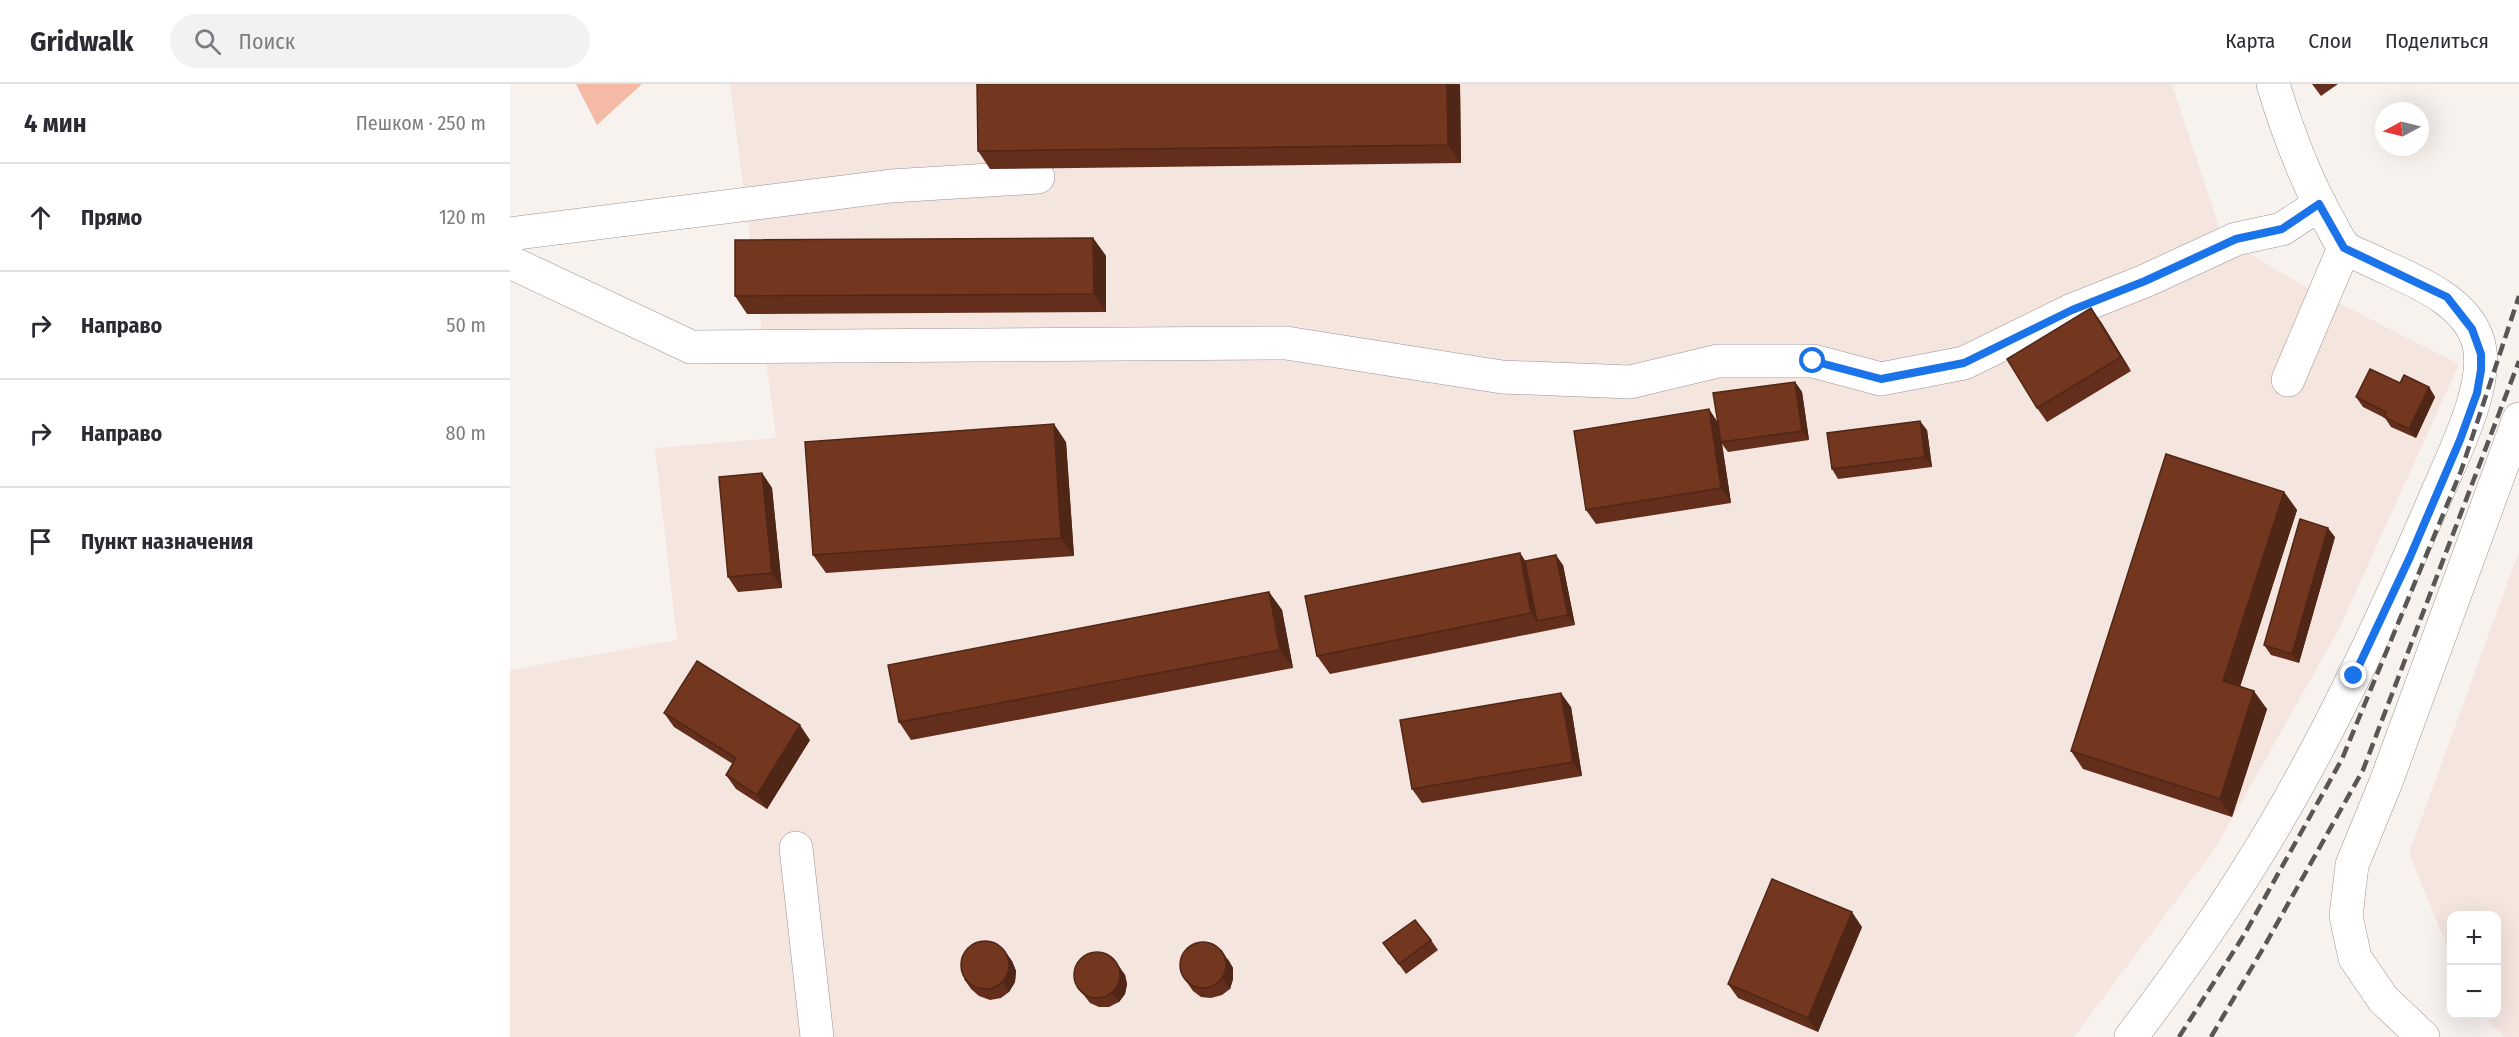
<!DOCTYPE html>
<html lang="ru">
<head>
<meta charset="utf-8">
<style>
	:root { --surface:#fff; --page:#f2f2f3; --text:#2b2b33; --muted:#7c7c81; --line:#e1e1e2 }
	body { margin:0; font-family:"Fira Sans Condensed",sans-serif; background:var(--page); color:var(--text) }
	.controls { position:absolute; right:18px; bottom:18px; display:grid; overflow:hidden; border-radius:12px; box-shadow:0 6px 24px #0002 }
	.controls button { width:54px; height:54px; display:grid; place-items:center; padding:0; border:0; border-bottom:2px solid var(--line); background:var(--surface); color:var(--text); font:30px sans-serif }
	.compass { position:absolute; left:1865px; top:18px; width:54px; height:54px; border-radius:50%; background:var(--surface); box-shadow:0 6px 24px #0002; rotate:263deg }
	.stop { position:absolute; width:18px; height:18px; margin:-14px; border:4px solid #1a73e8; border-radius:50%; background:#fff }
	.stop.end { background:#1a73e8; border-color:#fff; box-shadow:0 2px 6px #0008 }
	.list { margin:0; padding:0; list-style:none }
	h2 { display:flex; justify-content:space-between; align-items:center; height:78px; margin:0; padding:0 24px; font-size:26px }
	h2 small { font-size:20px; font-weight:400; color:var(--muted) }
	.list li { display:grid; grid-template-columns:39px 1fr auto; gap:18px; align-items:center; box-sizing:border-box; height:108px; padding:0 24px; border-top:2px solid var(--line) }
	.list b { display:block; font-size:22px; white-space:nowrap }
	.list em { font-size:20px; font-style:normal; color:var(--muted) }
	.icon { flex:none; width:33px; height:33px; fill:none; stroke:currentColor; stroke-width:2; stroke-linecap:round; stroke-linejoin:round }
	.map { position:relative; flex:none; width:2009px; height:953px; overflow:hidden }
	header { display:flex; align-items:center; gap:36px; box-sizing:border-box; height:84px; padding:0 30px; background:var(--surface); border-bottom:2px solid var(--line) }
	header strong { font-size:28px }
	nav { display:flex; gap:33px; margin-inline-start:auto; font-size:21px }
	.search { width:420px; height:54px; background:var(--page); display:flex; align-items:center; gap:15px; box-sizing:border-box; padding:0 21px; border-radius:33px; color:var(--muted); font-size:22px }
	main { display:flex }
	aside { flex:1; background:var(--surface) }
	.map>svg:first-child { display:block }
</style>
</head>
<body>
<header>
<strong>Gridwalk</strong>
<div class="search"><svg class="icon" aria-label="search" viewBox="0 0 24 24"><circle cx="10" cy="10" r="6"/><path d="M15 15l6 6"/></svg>Поиск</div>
<nav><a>Карта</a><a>Слои</a><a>Поделиться</a></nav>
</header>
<main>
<aside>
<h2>4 мин<small>Пешком · 250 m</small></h2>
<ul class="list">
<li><svg class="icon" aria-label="ahead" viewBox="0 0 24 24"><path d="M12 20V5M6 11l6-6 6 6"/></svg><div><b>Прямо</b></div><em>120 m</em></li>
<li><svg class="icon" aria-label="right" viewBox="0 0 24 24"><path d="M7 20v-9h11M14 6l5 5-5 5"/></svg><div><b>Направо</b></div><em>50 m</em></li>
<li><svg class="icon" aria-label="right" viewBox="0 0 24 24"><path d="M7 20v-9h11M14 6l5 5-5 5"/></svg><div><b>Направо</b></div><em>80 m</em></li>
<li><svg class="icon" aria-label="arrive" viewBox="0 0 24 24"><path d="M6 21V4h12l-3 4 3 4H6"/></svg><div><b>Пункт назначения</b></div></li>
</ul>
</aside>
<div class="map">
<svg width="2009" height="953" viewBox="0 0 2009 953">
	<rect width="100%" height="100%" fill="#f8f2ef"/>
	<!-- built -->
	<g fill="#f4e5df">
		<polygon points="220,0 1662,0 1713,155 1791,200 1949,280 1829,545 1705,765 1564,953 0,953 0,586 167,556 145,364 266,354"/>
		<polygon points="2009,467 2009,953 1994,953 1973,931 1986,930 1986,832 1942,832 1941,872 1899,769"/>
	</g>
	<!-- green -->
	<polygon fill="#f4baa5" points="66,0 132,0 87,41"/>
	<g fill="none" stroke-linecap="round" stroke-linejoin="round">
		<!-- minor casing -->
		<g stroke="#9a9492" stroke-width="34">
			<g id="minor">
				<polyline points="0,150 381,102 528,93"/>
				<polyline points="0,178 181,263 776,259 992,293 1120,298 1208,277 1303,277 1371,295 1454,279 1562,226 1635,197 1726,155 1772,145 1810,120"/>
				<polyline points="1778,296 1834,164"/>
				<polyline points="286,764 307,953"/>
				<path d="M1621,953c41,-54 81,-110 117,-168 74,-117 133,-245 187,-371 17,-41 56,-114 43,-157 -14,-45 -72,-63 -110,-82 -8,-4 -20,-7 -25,-14 -7,-8 -11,-20 -17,-29 -23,-42 -39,-86 -53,-132"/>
				<polyline points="1913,953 1873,915 1845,874 1836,832 1842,781 1876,698 2009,335"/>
			</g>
		</g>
		<!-- minor -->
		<use href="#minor" stroke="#fff" stroke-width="33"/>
		<!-- rail -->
		<g stroke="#5a5655" stroke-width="4.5" stroke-dasharray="12 6" stroke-linecap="butt">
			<polyline points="1669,953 1734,851 1832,675 1951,387 2009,212"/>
			<polyline points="1701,953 1755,861 1853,686 2009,277"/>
		</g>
	</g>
	<!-- wall -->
	<g fill="#632e1b">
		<polygon points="467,0 950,0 951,79 480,85 468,67"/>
		<polygon points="1802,0 1828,0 1811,12"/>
		<polygon points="583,154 596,172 596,228 237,230 225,212"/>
		<polygon points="1591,238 1621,287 1537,338 1527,324"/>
		<polygon points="1285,298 1292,308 1299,356 1218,368 1212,360 1221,419 1086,440 1076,426"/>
		<polygon points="1890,299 1919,303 1925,313 1906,354 1881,343 1875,334 1853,323 1846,313"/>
		<polygon points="1417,346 1422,383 1328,395 1322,385"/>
		<polygon points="556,358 564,472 316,489 303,471"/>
		<polygon points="252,389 262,404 272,504 228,508 218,493"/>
		<polygon points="1774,408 1787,426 1730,603 1757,625 1722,733 1573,685 1561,667"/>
		<polygon points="1825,453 1789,579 1761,571 1754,561"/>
		<polygon points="1010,469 1015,477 1053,481 1065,541 820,590 807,572"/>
		<polygon points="759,508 772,526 783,584 401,656 389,638"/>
		<polygon points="1061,623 1072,692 912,719 902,705"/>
		<polygon points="154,629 300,656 257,725 226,705 216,691 223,680 164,643"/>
		<polygon points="1352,843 1308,948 1228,914 1218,900"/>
		<polygon points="921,856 928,866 896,890 873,859"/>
		<polygon points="718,875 723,884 723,895 720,905 712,911 701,914 691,913 683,907 676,897"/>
		<polygon points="502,877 506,887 505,898 499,908 491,914 480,916 469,912 461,905 454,895"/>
		<polygon points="608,881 615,891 617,900 615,910 609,918 599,923 589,923 580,919 566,901"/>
	</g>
	<!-- shaded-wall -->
	<g fill="#502616">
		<polygon points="937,0 950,0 951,79 938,61"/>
		<polygon points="583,154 596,172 596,228 584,210"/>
		<polygon points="1581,224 1591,238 1621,287 1611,273"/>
		<polygon points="1285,298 1292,308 1299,356 1292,347"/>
		<polygon points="1919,303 1925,313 1906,354 1899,345"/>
		<polygon points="1199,325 1209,340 1221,419 1211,404"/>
		<polygon points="1410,337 1417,346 1422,383 1415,373"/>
		<polygon points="544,340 556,358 564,472 551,454"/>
		<polygon points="252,389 262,404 272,504 262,489"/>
		<polygon points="1774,408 1787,426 1726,615 1713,597"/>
		<polygon points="1818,444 1825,453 1789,579 1782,570"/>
		<polygon points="1010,469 1022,487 1027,537 1021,529"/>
		<polygon points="1046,471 1053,481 1065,541 1058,531"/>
		<polygon points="759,508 772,526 783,584 770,566"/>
		<polygon points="1744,607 1757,625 1722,733 1710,715"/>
		<polygon points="1051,609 1061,623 1072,692 1063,678"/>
		<polygon points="290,641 300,656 257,725 247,711"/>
		<polygon points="1342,828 1352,843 1308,948 1298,934"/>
		<polygon points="711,865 723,884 723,895 720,905 713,895"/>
		<polygon points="495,867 502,877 506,887 505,898 499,908 493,898"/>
		<polygon points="608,881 615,891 617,900 615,910 609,918 602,909"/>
	</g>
	<!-- building -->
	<g fill="#73361f" stroke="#502616" stroke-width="1.5">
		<polygon points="467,0 937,0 938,61 468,67"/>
		<polygon points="583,154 584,210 225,212 225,156"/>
		<polygon points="1581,224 1611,273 1527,324 1497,275"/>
		<polygon points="1860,285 1890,299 1894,291 1919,303 1899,345 1874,333 1876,328 1846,313"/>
		<polygon points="1285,298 1292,347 1211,358 1203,309"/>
		<polygon points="1199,325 1211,404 1076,426 1064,347"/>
		<polygon points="1410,337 1415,373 1322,385 1317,349"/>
		<polygon points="544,340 551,454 303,471 295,358"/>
		<polygon points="1656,370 1774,408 1713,597 1744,607 1710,715 1561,667"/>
		<polygon points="252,389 262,489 218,493 209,393"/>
		<polygon points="1790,435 1818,444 1782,570 1754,561"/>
		<polygon points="1010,469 1021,529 807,572 795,512"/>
		<polygon points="1046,471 1058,531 1027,537 1015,477"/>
		<polygon points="759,508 770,566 389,638 378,581"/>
		<polygon points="187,577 290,641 247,711 216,691 226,674 154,629"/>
		<polygon points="1051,609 1063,678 902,705 890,636"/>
		<polygon points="1262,795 1342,828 1298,934 1218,900"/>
		<polygon points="905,836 921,856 889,880 873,859"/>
		<circle cx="475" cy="881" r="24"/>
		<circle cx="693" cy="881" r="23"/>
		<circle cx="587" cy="891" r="23"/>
	</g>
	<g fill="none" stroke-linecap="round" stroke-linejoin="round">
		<!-- route -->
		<polyline stroke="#1a73e8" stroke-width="8" points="1303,277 1371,295 1454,279 1562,226 1635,197 1726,155 1772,145 1809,120 1834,164 1937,213 1962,245 1971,270 1971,286 1967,309 1950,356 1900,473 1844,592"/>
	</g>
</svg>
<div class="controls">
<button>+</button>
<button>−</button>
</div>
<svg class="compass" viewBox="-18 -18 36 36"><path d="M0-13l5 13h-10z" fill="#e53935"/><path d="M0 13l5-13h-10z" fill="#7c7c81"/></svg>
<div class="stop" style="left:1303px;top:277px"></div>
<div class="stop end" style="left:1844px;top:592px"></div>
</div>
</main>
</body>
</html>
